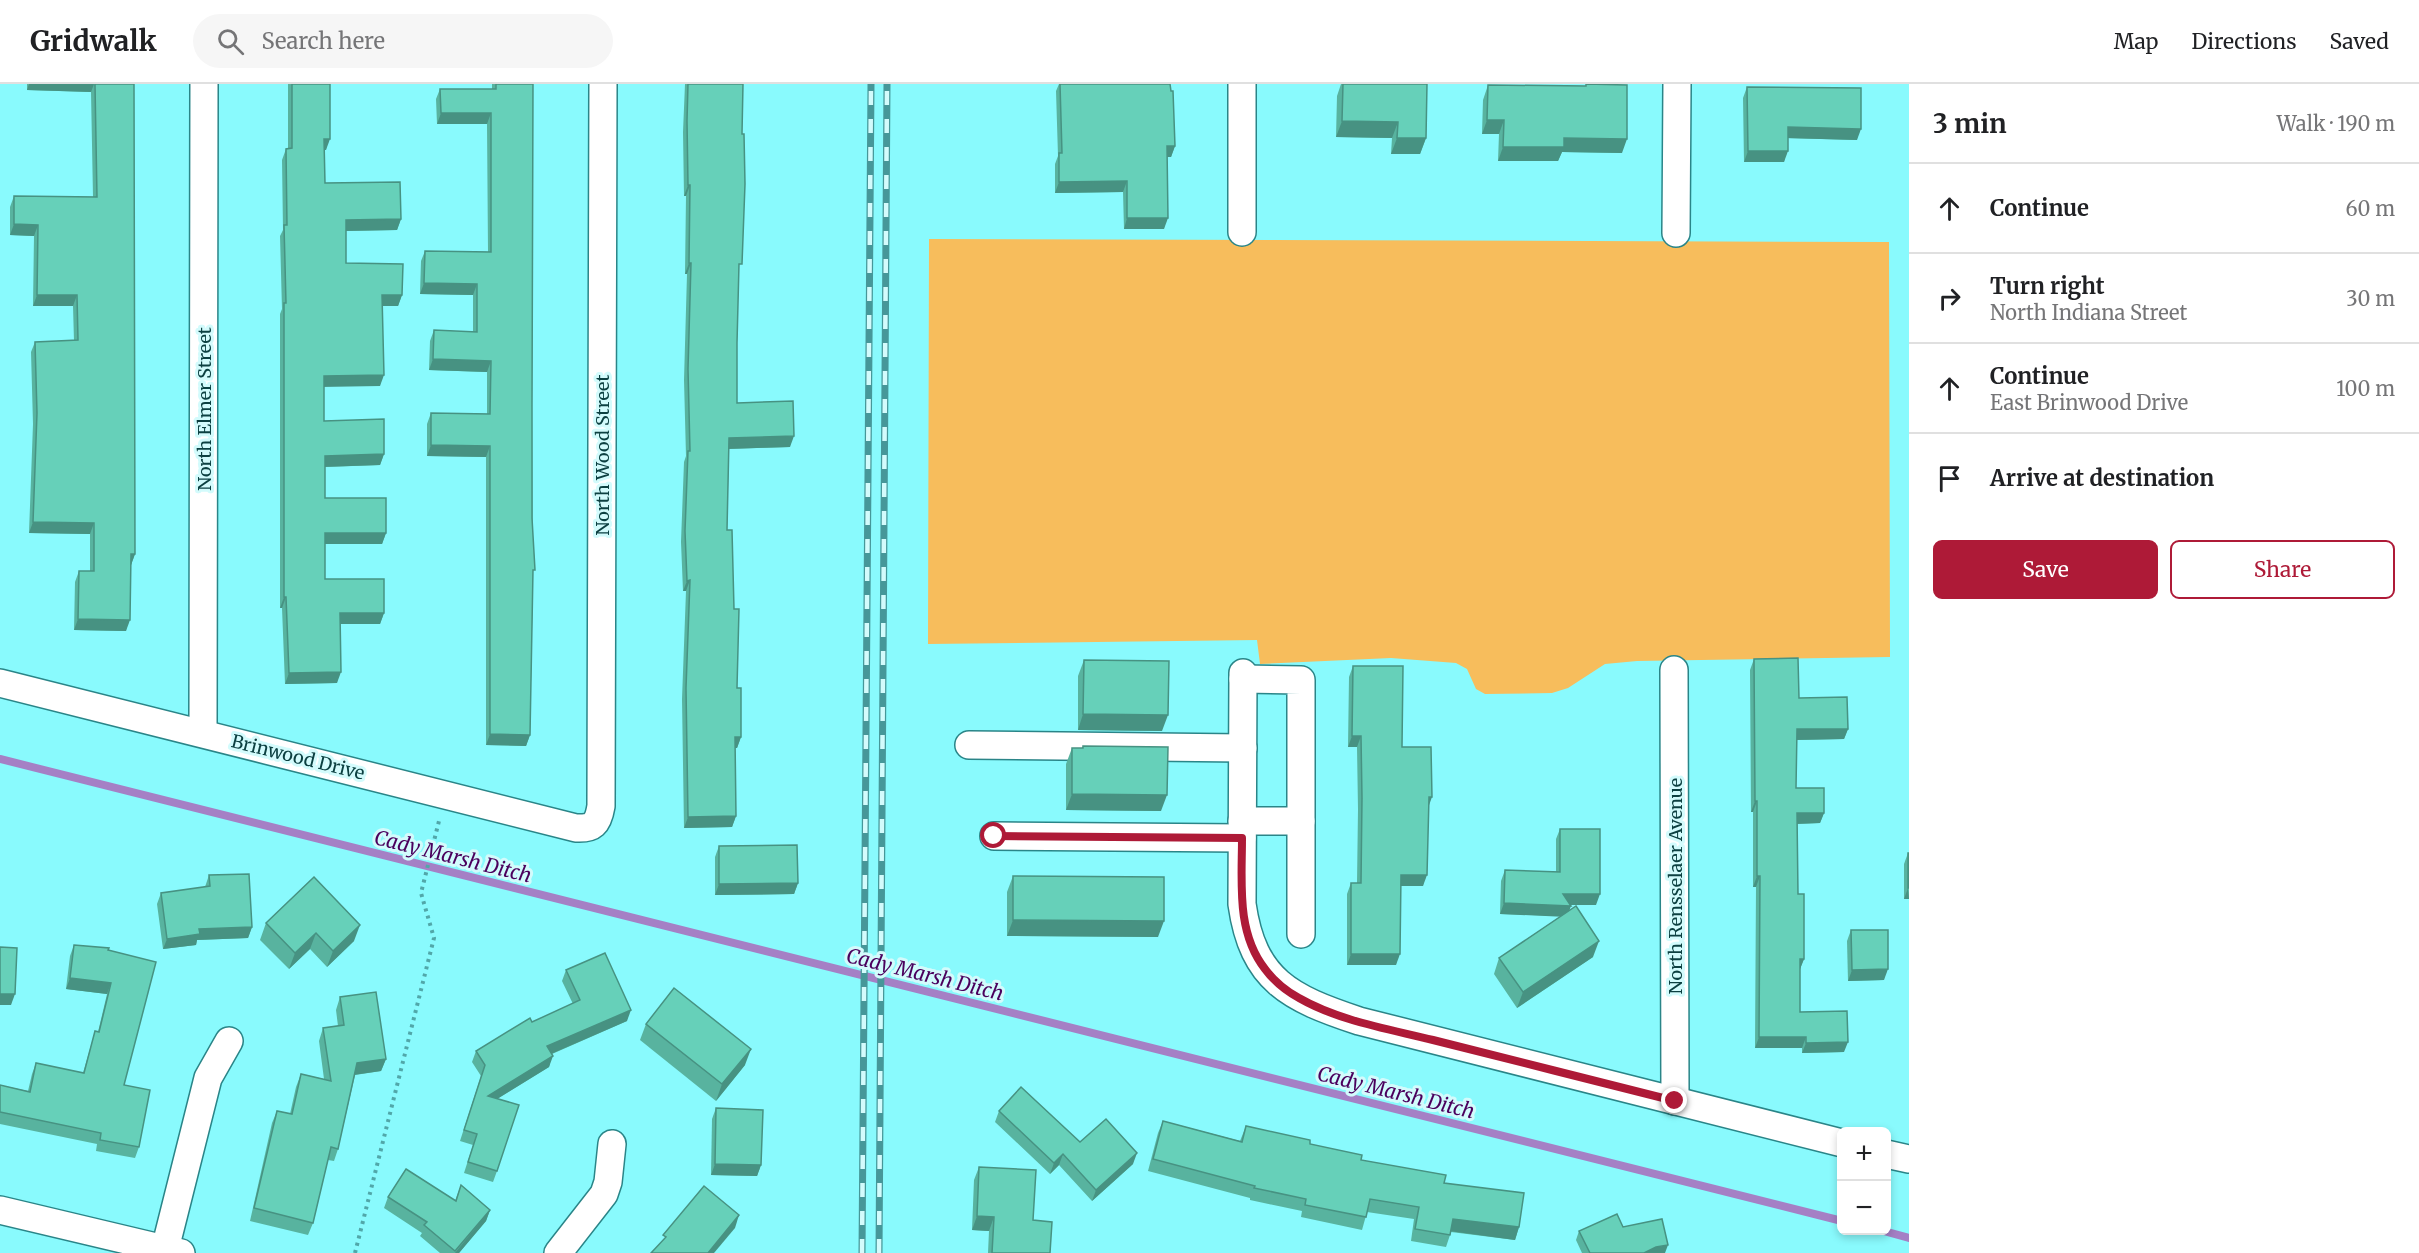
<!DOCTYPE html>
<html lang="en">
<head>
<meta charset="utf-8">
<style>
	:root { --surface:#fff; --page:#f6f6f6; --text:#202124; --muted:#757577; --line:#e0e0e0; --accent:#ae1a37 }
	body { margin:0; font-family:Merriweather,serif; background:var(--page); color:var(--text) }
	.controls { position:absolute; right:18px; bottom:18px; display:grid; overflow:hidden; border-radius:9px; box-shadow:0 3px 9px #0003 }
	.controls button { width:54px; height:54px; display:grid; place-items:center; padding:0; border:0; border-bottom:2px solid var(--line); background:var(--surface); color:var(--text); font:30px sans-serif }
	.stop { position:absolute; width:18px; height:18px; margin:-14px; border:4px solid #ae1a37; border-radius:50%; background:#fff }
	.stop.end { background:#ae1a37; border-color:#fff; box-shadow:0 2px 6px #0008 }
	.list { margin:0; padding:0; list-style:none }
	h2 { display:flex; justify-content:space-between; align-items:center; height:78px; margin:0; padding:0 24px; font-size:26px }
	h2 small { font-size:20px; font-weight:400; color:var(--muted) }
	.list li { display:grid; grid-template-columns:39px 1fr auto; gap:18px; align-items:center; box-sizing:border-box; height:90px; padding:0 24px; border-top:2px solid var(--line) }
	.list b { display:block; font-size:22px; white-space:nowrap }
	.list p { margin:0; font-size:20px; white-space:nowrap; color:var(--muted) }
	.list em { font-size:20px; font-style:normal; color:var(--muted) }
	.actions { display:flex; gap:12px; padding:18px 24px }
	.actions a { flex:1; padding:14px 0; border:2px solid var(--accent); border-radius:9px; text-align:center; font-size:21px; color:var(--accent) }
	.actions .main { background:var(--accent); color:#fff }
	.icon { flex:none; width:33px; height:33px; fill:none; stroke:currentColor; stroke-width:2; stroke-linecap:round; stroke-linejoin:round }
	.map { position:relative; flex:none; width:1909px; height:1169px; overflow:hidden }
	header { display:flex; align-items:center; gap:36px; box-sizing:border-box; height:84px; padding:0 30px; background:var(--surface); border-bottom:2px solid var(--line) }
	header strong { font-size:28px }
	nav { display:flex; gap:33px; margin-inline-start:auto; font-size:21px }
	.search { width:420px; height:54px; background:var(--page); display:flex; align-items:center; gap:15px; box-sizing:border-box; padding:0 21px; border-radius:33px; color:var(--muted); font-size:22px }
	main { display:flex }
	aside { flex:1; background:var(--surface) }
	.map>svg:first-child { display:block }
</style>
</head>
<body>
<header>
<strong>Gridwalk</strong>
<div class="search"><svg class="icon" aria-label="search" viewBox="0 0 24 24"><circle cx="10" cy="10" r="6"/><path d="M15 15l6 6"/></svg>Search here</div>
<nav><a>Map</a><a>Directions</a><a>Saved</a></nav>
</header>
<main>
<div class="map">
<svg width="1909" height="1169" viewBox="0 0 1909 1169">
	<rect width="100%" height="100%" fill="#89fafd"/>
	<!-- green -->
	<polygon fill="#f7bd5c" points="929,155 1889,158 1890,573 1637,577 1605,580 1568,604 1552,609 1485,610 1476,605 1467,585 1456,579 1391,574 1260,580 1257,556 928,560"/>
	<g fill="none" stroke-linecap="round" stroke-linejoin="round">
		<!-- stream -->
		<g stroke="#a580c5" stroke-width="8">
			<polyline points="0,675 1842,1137"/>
			<polyline points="1880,1146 1909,1154"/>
		</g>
		<!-- minor casing -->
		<g stroke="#2a8588" stroke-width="30">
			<g id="minor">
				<polyline points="1242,148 1242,0"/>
				<polyline points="1676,149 1677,0"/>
				<polyline points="1674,586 1675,1017"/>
				<path d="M1243,589l-1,231c11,77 48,94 117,117l483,122"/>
				<polyline points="1243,595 1301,596 1301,850"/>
				<path d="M0,599l576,145c17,1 22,-4 25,-22l2,-722"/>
				<polyline points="203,649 204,0"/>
				<polyline points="969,661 1243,664"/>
				<polyline points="1242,737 1301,737"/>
				<polyline points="994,752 1242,754"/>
				<polyline points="1886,1070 1909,1075"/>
				<polyline points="0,1126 181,1169"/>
				<polyline points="165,1165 208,994 229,957"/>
				<polyline points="558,1169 604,1110 608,1098 612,1060"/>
			</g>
		</g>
		<!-- path -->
		<polyline stroke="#51a7a9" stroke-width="4" stroke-dasharray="3 4.5" stroke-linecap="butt" points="355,1169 434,854 421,809 439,737"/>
		<!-- minor -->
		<use href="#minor" stroke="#fff" stroke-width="27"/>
		<!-- rail casing -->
		<g stroke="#469799" stroke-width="7">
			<g id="rail">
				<polyline points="862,1169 871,0"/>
				<polyline points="879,1169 887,0"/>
			</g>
		</g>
		<!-- rail -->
		<use href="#rail" stroke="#d3fbfc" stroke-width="4.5" stroke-dasharray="14" stroke-linecap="butt"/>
	</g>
	<!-- wall -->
	<g fill="#58b39f">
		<polygon points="27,0 134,0 135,470 131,481 130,481 126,547 74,546 75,498 79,487 90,487 90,450 29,449 33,340 31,268 35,258 74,257 73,222 33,222 34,152 10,151 10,123 14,112 93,113 91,8 27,6"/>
		<polygon points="288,0 330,0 326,66 325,66 325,99 401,135 397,146 346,147 346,179 402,211 398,222 383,222 380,302 324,302 324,337 384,370 380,381 325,383 325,414 386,449 382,460 325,460 325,495 384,529 380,540 340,540 337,599 285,600 282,524 280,524 280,230 282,225 280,152 283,146 282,76 286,65 288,65"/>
		<polygon points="492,0 533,0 532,323 533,494 530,651 526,662 486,661 486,373 427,372 427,340 431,329 487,330 487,288 429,286 430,257 434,246 473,248 473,211 420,210 421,177 425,167 488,168 487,40 437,40 436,15 440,5 492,5"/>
		<polygon points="685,0 743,0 737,259 737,319 790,363 729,365 727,446 737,604 741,653 737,664 735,664 736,732 732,743 684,744 682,615 686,507 683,507 681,458 684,378 686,372 684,296 687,190 685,190 686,112 684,112 683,48"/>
		<polygon points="1059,0 1170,0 1175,62 1171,73 1167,73 1164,145 1124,145 1123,108 1055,109 1055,80 1058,72 1056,7"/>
		<polygon points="1341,0 1427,0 1426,54 1420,70 1391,70 1392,54 1336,53 1337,12"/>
		<polygon points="1586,0 1622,69 1562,68 1558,77 1498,77 1499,50 1482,50 1483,16 1488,1 1586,2"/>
		<polygon points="1747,3 1857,56 1788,54 1784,78 1744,78 1743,14"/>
		<polygon points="1754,575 1799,614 1848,645 1844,655 1797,656 1796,704 1824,729 1820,739 1797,740 1798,810 1804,875 1800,885 1800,928 1844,968 1802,969 1802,964 1755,964 1756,803 1753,803 1753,728 1751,728 1750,586"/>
		<polygon points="1084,576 1162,647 1078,646 1078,592"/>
		<polygon points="1353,582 1402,663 1428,723 1423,802 1401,802 1396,881 1347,881 1347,810 1351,799 1357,799 1358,725 1357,663 1348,663 1349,593"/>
		<polygon points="1083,662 1161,727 1066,726 1066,680 1072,664 1082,664"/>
		<polygon points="1560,745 1596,821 1570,821 1569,828 1593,873 1517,924 1494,890 1499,874 1561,832 1500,830 1501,797 1505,786 1556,788 1556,755"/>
		<polygon points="719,762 798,799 794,810 715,811 715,773"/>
		<polygon points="1908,769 1909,815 1904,815 1904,780"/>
		<polygon points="209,791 252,843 248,854 197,856 196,861 163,865 157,820 161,809 205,803"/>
		<polygon points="1013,792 1158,853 1007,852 1007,808"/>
		<polygon points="314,793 354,857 327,883 310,865 289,885 260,856 266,839"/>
		<polygon points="1851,846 1884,896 1848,897 1847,857"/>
		<polygon points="74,861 109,864 124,1001 139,1063 135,1074 96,1067 97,1060 0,1040 0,1001 28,1007 32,990 36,979 83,989 92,958 95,947 98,948 107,910 66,905 70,872"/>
		<polygon points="566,886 627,937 552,970 549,983 497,1015 497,1087 493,1098 464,1089 473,1061 460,1057 481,992 472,978 476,967 532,938 573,920 562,897"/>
		<polygon points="340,913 386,975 381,987 355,991 338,1065 334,1077 328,1076 313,1139 308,1151 250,1137 272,1039 277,1027 290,1030 296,1003 301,990 324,995 319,957 323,944 338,942 336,926"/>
		<polygon points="646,940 745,981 716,1017 640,956"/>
		<polygon points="716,1024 761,1081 757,1092 711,1091 712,1035"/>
		<polygon points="999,1027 1080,1058 1133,1080 1092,1117 1059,1081 1050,1090 995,1038"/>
		<polygon points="1163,1037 1240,1057 1246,1042 1310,1060 1361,1076 1444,1099 1519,1143 1515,1156 1451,1148 1446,1163 1411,1157 1414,1135 1367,1128 1362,1146 1301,1133 1302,1127 1250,1116 1250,1114 1148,1087 1158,1049"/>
		<polygon points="979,1083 1033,1136 1050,1169 988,1169 989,1147 972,1146 974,1096"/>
		<polygon points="461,1101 490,1126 486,1137 459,1169 440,1169 420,1152 422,1149 384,1124 388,1113 455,1117"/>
		<polygon points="1623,1143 1665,1169 1582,1169 1576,1156 1579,1147"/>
	</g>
	<!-- shaded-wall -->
	<g fill="#479282">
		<polygon points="29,0 94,0 91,8 27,6"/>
		<polygon points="441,29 491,29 487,40 437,40"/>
		<polygon points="1487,36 1504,36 1499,50 1482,50"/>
		<polygon points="1342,37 1398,38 1392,54 1336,53"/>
		<polygon points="1788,43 1861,45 1857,56 1784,54"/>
		<polygon points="1397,54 1426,54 1420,70 1391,70"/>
		<polygon points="1564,54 1627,55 1622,69 1562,68 1558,77 1498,77 1503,63"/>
		<polygon points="324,55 330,55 326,66 320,66"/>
		<polygon points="1167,62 1175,62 1171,73 1163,73"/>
		<polygon points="1748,67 1788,67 1784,78 1744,78"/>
		<polygon points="1127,97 1123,108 1055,109 1059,98"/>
		<polygon points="688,101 690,101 686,112 684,112"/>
		<polygon points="1127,134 1168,134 1164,145 1124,145"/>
		<polygon points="401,135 397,146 342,147 346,136"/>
		<polygon points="14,140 38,141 34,152 10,151"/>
		<polygon points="689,179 691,179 687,190 685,190"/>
		<polygon points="424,199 477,200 473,211 420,210"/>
		<polygon points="37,211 77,211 73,222 33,222"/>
		<polygon points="382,211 402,211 398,222 378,222"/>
		<polygon points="433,275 491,277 487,288 429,286"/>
		<polygon points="384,291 380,302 320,303 324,292"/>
		<polygon points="794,352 790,363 725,365 729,354"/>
		<polygon points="431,361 490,362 486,373 427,372"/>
		<polygon points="384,370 380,381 321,383 325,372"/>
		<polygon points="33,438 94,439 90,450 29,449"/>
		<polygon points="325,449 386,449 382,460 321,460"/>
		<polygon points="131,470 135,470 131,481 127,481"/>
		<polygon points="690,496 686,507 683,507 687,497"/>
		<polygon points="284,513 286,513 282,524 280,524"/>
		<polygon points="340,529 384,529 380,540 336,540"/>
		<polygon points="78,535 130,536 126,547 74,546"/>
		<polygon points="341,588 337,599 285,600 289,589"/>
		<polygon points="1083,630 1168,631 1162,647 1078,646"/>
		<polygon points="1797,645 1848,645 1844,655 1793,656"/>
		<polygon points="490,650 530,651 526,662 486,661"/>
		<polygon points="1352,652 1361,652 1357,663 1348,663"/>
		<polygon points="735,653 741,653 737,664 731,664"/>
		<polygon points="1072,710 1167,711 1161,727 1066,726"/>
		<polygon points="1429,713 1432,713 1428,724"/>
		<polygon points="1755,717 1757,717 1753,728 1751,728"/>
		<polygon points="1797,729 1824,729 1820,739 1793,740"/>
		<polygon points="736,732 732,743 684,744 688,733"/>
		<polygon points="1401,791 1427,791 1423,802 1397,802"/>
		<polygon points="1757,792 1760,792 1756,803 1753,803"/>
		<polygon points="798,799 794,810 715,811 719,800"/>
		<polygon points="1908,804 1909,815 1904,815"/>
		<polygon points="1563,810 1600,810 1596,821 1563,821 1571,822 1567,833 1500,830 1504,819"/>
		<polygon points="1013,836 1164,837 1158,853 1007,852"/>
		<polygon points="360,841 354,857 327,883 333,867"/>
		<polygon points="252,843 248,854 197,856 196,861 163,865 167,855 199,845"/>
		<polygon points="316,849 310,865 289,885 295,869"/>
		<polygon points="1599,857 1593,873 1517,924 1523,908"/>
		<polygon points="1351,870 1400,870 1396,881 1347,881"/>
		<polygon points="1800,875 1804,875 1800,885"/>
		<polygon points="1888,885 1884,896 1848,897 1852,886"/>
		<polygon points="70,894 111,899 107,910 66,905"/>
		<polygon points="0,910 15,910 11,921 0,921"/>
		<polygon points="631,926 627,937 544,973 547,962"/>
		<polygon points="1759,953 1806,953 1802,964 1755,964"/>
		<polygon points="1848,958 1844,968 1802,969 1806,959"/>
		<polygon points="751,965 745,981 716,1017 722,1000"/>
		<polygon points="553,972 549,983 484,1023 488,1012"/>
		<polygon points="386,975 381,987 353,991 357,979"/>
		<polygon points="1137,1069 1133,1080 1092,1117 1096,1106"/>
		<polygon points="1063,1070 1059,1081 1050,1090 1054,1079"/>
		<polygon points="715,1080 761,1081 757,1092 711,1091"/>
		<polygon points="490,1126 486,1137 459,1169 455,1169"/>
		<polygon points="739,1131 735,1144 714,1169 708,1169"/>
		<polygon points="977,1132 994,1133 989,1147 972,1146"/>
		<polygon points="1453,1135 1519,1143 1515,1156 1449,1147"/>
		<polygon points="1668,1161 1665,1169 1644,1169 1656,1163"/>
	</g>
	<!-- building -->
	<g fill="#66d0b9" stroke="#479282" stroke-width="1.5">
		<polygon points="95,0 134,0 135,470 131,470 130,536 78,535 79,487 94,487 94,439 33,438 37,329 35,258 78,256 77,211 37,211 38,141 14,140 14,112 97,113"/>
		<polygon points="292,0 330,0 330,55 324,55 325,99 400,98 401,135 346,136 346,179 403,180 402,211 382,211 384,291 324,292 324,337 384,335 384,370 325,372 325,414 386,414 386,449 325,449 325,495 384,495 384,529 340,529 341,588 289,589 286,513 284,513 284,219 286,219 284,141 287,141 286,65 292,64"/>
		<polygon points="496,0 533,0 532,323 532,434 535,486 533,486 530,651 490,650 490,362 431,361 431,329 490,330 491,277 433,275 434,246 477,248 477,200 424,199 425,167 491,168 491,29 441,29 440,5 496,5"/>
		<polygon points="688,0 743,0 742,50 744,50 745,100 742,180 739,180 737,259 737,319 793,317 794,352 729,354 727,446 732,446 734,525 739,525 737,604 741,604 741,653 735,653 736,732 688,733 686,604 690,496 687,497 685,447 688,367 690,367 688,285 691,179 689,179 690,101 688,101 687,37"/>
		<polygon points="1060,0 1170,0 1171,7 1173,7 1175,62 1167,62 1168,134 1127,134 1127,97 1059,98 1059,69 1062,69"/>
		<polygon points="1343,0 1427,0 1426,54 1397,54 1398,38 1342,37"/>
		<polygon points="1586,0 1627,1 1627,55 1564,54 1564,63 1503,63 1504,36 1487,36 1488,1 1586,2"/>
		<polygon points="1747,3 1861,4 1861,45 1788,43 1788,67 1748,67"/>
		<polygon points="1798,574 1799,614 1847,613 1848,645 1797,645 1796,704 1824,704 1824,729 1797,729 1798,810 1804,810 1804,875 1800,875 1800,928 1847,927 1848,958 1806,959 1806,953 1759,953 1760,792 1757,792 1757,717 1755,717 1754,575"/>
		<polygon points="1084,576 1169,577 1168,631 1083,630"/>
		<polygon points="1353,582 1403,582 1402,663 1431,663 1432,713 1429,713 1427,791 1401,791 1400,870 1351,870 1351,799 1361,799 1362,714 1361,652 1352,652"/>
		<polygon points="1083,662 1168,663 1167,711 1072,710 1072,664 1083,664"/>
		<polygon points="1560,745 1600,745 1600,810 1563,810 1571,822 1504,819 1505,786 1560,788"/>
		<polygon points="797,761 798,799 719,800 719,762"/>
		<rect x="1908" y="769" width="1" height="35"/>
		<polygon points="249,790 252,843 199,845 200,850 167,855 161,809 210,802 209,791"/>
		<polygon points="1013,792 1164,793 1164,837 1013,836"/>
		<polygon points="314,793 360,841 333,867 316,849 295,869 266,839"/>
		<polygon points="1576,822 1599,857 1523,908 1499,874"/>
		<polygon points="1851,846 1888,846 1888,885 1852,886"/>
		<polygon points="74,861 109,864 108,866 156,878 124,1001 150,1006 139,1063 100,1056 101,1049 0,1028 0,1001 30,1008 36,979 84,989 95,947 99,948 111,899 70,894"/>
		<polygon points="0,863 17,864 15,910 0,910"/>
		<polygon points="605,869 631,926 547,962 553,972 488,1012 519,1021 497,1087 468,1078 477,1050 464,1046 485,981 476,967 530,934 532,938 580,916 566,886"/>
		<polygon points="674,904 751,965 722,1000 646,940"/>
		<polygon points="376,908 386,975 357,979 338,1065 331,1063 313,1139 254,1124 277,1027 292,1030 301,990 331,997 323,944 344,941 340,913"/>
		<polygon points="1021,1003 1080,1058 1106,1035 1137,1069 1096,1106 1063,1070 1054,1079 999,1027"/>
		<polygon points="716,1024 763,1026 761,1081 715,1080"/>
		<polygon points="1163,1037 1242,1058 1246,1042 1310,1056 1310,1060 1362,1071 1361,1076 1446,1091 1444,1099 1524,1109 1519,1143 1453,1135 1450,1151 1415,1145 1419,1123 1370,1115 1366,1133 1305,1121 1306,1115 1254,1104 1255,1102 1153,1075"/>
		<polygon points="979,1083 1036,1086 1033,1136 1052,1138 1050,1169 992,1169 994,1133 977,1132"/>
		<polygon points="406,1085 456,1117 461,1101 490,1126 455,1167 424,1141 427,1138 388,1113"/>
		<polygon points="704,1102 739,1131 708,1169 651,1169 666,1153 663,1151"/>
		<polygon points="1617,1130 1623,1143 1662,1135 1668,1161 1656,1163 1644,1169 1590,1169 1579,1147"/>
	</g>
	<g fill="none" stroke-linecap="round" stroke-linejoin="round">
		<!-- route -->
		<path stroke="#ae1a37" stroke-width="8" d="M994,752l248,2c0,44 -6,94 23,131 9,12 21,22 34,29 40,23 90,31 134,42 81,20 161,41 242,61"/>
	</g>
	<g text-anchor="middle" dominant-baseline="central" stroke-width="6" stroke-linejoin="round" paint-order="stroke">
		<!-- street labels -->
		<g font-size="18" fill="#0c4041" stroke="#d3fbfc">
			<text transform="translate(204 325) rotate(-90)">North Elmer Street</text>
			<text transform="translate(602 371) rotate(-90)">North Wood Street</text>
			<text transform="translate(298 673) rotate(14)">Brinwood Drive</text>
			<text transform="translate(1675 802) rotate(-90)">North Rensselaer Avenue</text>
		</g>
		<!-- water labels -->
		<g font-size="20" font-style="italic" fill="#4a005d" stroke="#d3fbfc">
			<text transform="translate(453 772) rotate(14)">Cady Marsh Ditch</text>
			<text transform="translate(925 890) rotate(14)">Cady Marsh Ditch</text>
			<text transform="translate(1396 1008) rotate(14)">Cady Marsh Ditch</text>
		</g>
	</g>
</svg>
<div class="controls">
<button>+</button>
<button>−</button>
</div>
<div class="stop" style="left:994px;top:752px"></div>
<div class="stop end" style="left:1675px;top:1017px"></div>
</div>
<aside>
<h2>3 min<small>Walk · 190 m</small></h2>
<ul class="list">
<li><svg class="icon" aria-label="ahead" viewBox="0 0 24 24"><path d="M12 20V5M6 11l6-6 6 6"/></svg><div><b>Continue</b></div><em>60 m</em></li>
<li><svg class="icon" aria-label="right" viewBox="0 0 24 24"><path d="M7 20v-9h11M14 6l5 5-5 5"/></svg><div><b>Turn right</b><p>North Indiana Street</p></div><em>30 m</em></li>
<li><svg class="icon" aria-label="ahead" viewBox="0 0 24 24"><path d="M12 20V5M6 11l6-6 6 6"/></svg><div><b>Continue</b><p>East Brinwood Drive</p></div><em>100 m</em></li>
<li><svg class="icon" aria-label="arrive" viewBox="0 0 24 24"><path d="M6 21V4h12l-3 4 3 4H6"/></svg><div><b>Arrive at destination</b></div></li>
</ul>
<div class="actions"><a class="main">Save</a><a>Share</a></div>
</aside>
</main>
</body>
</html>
